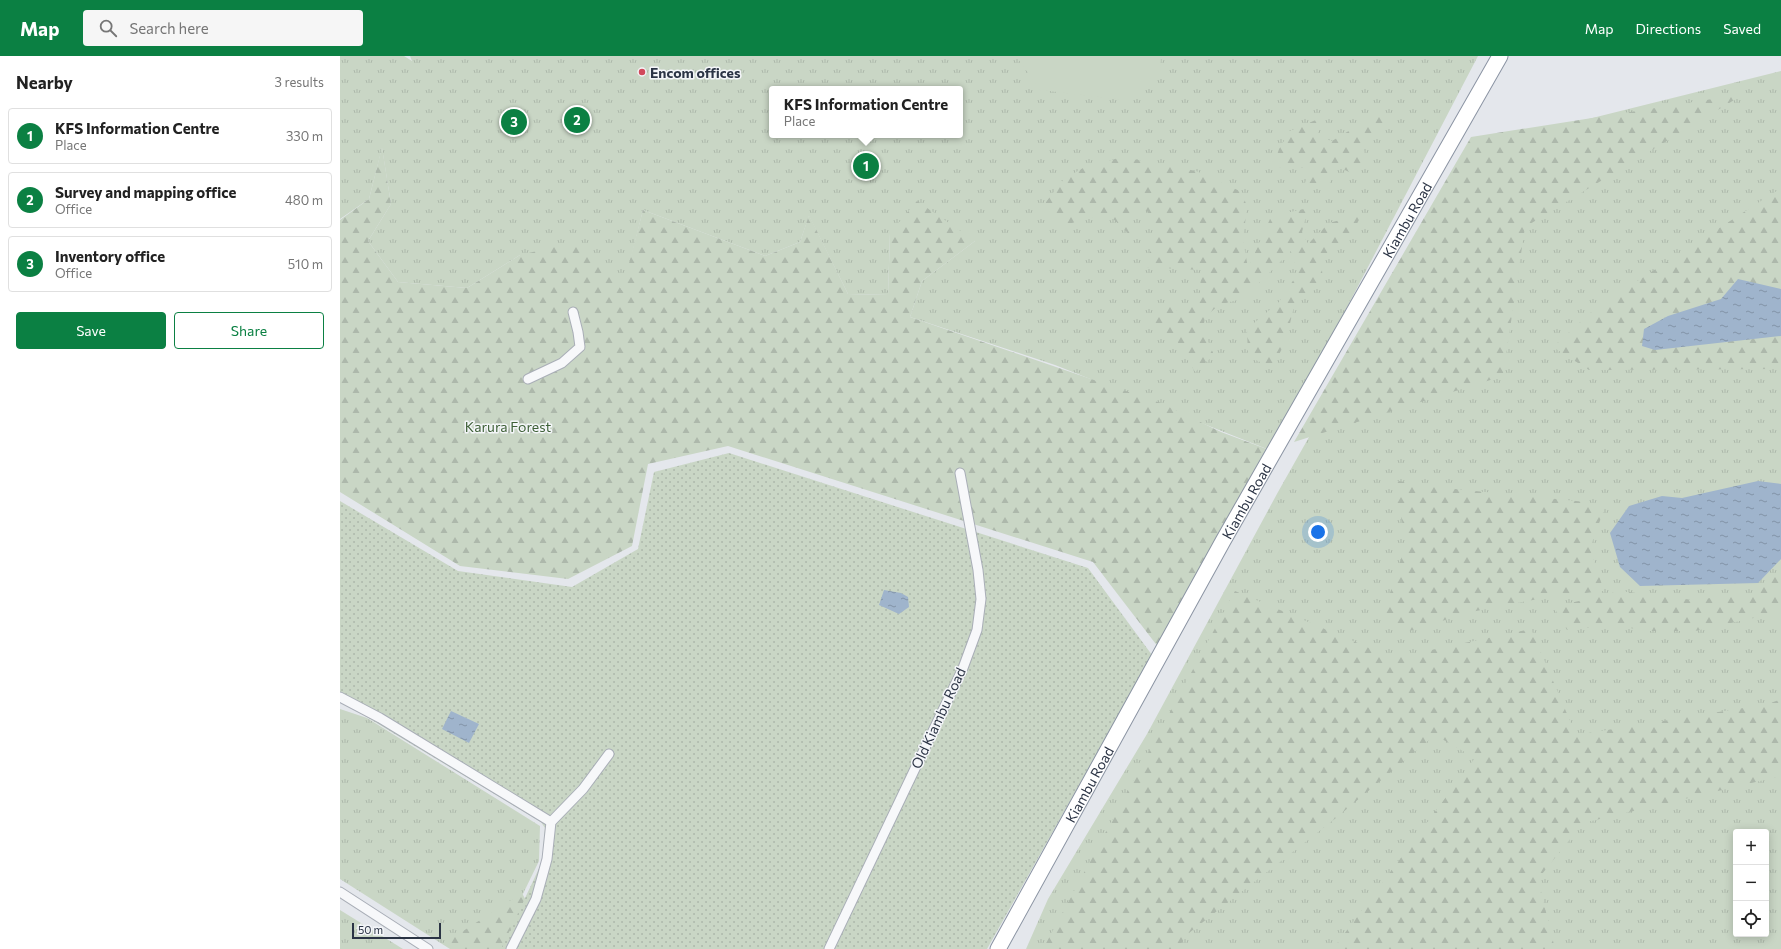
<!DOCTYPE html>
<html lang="en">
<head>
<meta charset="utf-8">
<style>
	:root { --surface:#fff; --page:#f6f6f6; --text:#222; --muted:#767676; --line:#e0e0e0; --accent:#0b8043 }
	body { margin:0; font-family:Commissioner,sans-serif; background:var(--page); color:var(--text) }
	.controls { position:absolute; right:12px; bottom:12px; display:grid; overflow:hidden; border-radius:4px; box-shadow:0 2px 10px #0003 }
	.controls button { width:36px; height:36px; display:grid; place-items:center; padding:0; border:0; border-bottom:1px solid var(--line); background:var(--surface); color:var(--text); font:20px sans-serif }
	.scale { position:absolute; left:12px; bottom:10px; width:89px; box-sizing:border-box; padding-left:4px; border:2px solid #2b3445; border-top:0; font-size:11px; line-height:14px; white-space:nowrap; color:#2b3445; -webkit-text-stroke:3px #f4f6f9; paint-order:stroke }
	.you { position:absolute; left:978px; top:476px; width:14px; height:14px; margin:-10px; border:3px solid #fff; border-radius:50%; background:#1a73e8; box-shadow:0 0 0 6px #1a73e833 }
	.badge { display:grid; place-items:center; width:26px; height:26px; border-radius:50%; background:var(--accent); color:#fff; font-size:13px; font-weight:700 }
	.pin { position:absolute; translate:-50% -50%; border:2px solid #fff; box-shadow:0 1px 4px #0006 }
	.popup { position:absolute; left:429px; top:30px; width:194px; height:52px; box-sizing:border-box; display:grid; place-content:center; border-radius:4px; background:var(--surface); filter:drop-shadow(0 1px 3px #0005); font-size:13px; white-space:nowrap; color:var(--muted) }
	.popup b { font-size:15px; color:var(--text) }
	.popup::after { content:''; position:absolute; left:50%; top:100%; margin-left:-8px; border:8px solid transparent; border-top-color:var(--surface) }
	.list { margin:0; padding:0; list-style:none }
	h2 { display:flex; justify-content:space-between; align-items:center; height:52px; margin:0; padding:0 16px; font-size:17px }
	h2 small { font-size:13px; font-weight:400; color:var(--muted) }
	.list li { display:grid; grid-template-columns:26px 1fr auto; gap:12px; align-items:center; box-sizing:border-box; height:56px; margin:0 8px 8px; padding:0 8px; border:1px solid var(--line); border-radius:4px }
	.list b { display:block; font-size:15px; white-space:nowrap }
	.list p { margin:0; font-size:13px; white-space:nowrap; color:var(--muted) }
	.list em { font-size:13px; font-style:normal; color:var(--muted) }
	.actions { display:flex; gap:8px; padding:12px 16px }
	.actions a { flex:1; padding:9px 0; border:1px solid var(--accent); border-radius:4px; text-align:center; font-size:14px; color:var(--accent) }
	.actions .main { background:var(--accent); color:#fff }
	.icon { flex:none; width:22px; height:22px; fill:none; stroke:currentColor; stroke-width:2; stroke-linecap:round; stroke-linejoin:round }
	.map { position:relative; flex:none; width:1441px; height:893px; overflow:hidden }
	header { display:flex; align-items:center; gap:24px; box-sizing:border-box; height:56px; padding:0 20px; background:var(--accent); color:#fff }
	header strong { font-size:19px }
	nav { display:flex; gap:22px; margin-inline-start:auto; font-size:14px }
	.search { width:280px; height:36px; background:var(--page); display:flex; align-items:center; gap:10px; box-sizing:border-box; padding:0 14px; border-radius:4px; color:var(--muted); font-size:15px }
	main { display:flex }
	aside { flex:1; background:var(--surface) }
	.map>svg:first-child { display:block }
</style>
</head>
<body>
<header>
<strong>Map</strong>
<div class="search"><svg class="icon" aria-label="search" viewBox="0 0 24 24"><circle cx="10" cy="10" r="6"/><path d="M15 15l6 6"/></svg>Search here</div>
<nav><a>Map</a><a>Directions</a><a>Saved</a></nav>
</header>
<main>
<aside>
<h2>Nearby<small>3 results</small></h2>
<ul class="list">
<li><span class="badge">1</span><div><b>KFS Information Centre</b><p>Place</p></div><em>330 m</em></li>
<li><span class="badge">2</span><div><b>Survey and mapping office</b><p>Office</p></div><em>480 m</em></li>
<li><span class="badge">3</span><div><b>Inventory office</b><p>Office</p></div><em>510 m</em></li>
</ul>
<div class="actions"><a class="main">Save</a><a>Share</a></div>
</aside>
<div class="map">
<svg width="1441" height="893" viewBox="0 0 1441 893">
	<defs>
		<pattern id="grass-tufts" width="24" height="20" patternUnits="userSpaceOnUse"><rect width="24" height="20" fill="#c9d6c5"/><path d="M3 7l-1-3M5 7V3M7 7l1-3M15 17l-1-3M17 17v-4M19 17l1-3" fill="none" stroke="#adb8ab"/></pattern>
		<pattern id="forest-firs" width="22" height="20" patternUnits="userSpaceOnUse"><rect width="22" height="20" fill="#c9d6c5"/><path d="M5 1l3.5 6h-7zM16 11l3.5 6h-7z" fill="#adb8ab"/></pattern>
		<pattern id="park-dots" width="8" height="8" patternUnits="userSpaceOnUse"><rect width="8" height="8" fill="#c9d6c5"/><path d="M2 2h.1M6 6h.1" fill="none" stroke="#adb8ab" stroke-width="1.8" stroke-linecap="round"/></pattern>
		<pattern id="water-ripples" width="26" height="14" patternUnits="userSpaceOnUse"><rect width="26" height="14" fill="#9fb4cc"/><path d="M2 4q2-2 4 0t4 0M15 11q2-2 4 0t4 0" fill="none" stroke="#8293a7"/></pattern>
	</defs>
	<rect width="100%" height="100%" fill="#e4e7ec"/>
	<!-- grass -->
	<g fill="url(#grass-tufts)" fill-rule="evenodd">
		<path d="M0,0h64l8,5 -2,-5h1068l-206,395 -217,-86 -145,-48 12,-36 53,-40 -85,-8 -2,62 -40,-1 -39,-78 -9,26 -35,14 -122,-46 -20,80 -103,-35 -53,33 -69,-6 -30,-41 23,-37 -9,-56 -13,51 -29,20zM432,33h188v46h-188z"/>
		<path d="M1441,15v878h-755l22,-50 99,-165 131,-242 194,-344zM1396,776h30v102h-30z"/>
		<polygon points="0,653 27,662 200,770 199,805 156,893 110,893 0,823"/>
		<polygon points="0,854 63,893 0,893"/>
	</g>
	<!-- forest -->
	<g fill="url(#forest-firs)">
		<polygon points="1404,38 1185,171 1163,320 954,386 1131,81"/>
		<polygon points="1065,54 1022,88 1027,104 1011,117 993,108 989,132 965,127 971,112 933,111 939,93 950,75 978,63 978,81 992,85 1027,64"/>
		<polygon points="42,91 51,148 28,185 58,226 127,232 180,199 240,185 282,234 303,154 425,200 460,186 469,159 508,238 548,239 550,177 577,145 635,185 582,225 570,261 821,347 881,376 932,395 825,600 753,506 388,390 308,408 292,490 228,523 120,510 0,436 0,164 29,143"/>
		<polygon points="782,101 856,115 902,136 907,151 903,184 908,212 930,163 946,157 968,152 962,176 968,188 989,167 1022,158 1010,181 981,201 983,227 954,250 946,285 932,312 908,300 907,273 939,246 958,217 951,195 904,242 879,249 865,261 863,274 874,299 855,316 837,285 810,264 827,244 842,260 860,238 861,214 803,211 820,175 807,155 791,153 790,179 767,157 718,171 702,151 724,123 743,112"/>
		<polygon points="1441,132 1441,313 1249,314 1213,291 1257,251"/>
		<polygon points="1051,424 1115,433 1246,446 1265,451 1250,492 1264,535 1208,541 1131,556 1063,577 1044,556 1067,484"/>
		<polygon points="1441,513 1441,554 1436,557 1355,575 1303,575 1278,569 1227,574 1214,551 1280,535 1353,544 1415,537"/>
		<polygon points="895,535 1053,602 1191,573 1236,679 1428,648 1441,643 1441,720 1243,767 1198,823 1215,893 1155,893 1149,890 1142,893 993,893 1135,702 1095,679 996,762 849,877 837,893 703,893"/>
		<polygon points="182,837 203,877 200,893 115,893 103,888"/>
	</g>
	<!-- park -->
	<polygon fill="url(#park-dots)" points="389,397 748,512 812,599 647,893 161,893 202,806 205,772 201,766 0,645 0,445 118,515 232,531 298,493 314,416"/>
	<!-- pitch -->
	<polygon fill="#c9d6c5" points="676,0 821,0 820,15 785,44 700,34"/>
	<!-- water -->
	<g fill="url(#water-ripples)">
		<polygon points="1398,223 1441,233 1441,280 1315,294 1302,290 1304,273 1328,260 1381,243"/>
		<polygon points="1418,425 1441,428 1441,503 1418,527 1300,530 1280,511 1270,477 1289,450 1322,440 1342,442"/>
		<polygon points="544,534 561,537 568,541 569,551 559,558 539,549"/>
		<polygon points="111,655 139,668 129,687 102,673"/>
	</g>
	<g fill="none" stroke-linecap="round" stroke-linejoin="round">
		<!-- minor casing -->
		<g stroke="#a9aeb7" stroke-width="11">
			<g id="minor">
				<polyline points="188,323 222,307 240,291 238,276 233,256"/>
				<polyline points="0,641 40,662 211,766"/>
				<polyline points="0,836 88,893"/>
				<polyline points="171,893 196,843 207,803 211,766 243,733 269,698"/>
				<polyline points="489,893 623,612 637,574 641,543 638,514 620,417"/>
			</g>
		</g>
		<!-- trunk casing -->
		<g stroke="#8b94a3" stroke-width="17">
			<g id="trunk">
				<path id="s1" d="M658,893l225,-408 277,-485"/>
			</g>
		</g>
		<!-- minor -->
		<use href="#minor" stroke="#f7f8fa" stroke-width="9"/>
		<!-- trunk -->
		<use href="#trunk" stroke="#fff" stroke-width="15"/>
	</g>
	<!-- markers -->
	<circle fill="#d1495b" stroke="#f4f6f9" stroke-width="1.5" cx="302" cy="16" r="4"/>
	<g text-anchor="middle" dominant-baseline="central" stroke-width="3" stroke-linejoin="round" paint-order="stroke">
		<!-- poi labels -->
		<g font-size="14" font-weight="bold" fill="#2b3445" stroke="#f4f6f9" text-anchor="start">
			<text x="310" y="16">Encom offices</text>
		</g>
		<!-- street labels -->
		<g font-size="14" fill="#2b3445" stroke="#f4f6f9">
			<text stroke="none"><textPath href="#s1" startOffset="836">Kiambu Road</textPath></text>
			<text stroke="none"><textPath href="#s1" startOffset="512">Kiambu Road</textPath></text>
			<text transform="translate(598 662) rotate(-65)">Old Kiambu Road</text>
			<text stroke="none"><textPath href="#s1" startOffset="188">Kiambu Road</textPath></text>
		</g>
		<!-- park labels -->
		<g font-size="14" fill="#3f6138" stroke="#f4f6f9">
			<text x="168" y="370">Karura Forest</text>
		</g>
	</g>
</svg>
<div class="controls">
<button>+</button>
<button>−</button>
<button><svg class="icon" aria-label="locate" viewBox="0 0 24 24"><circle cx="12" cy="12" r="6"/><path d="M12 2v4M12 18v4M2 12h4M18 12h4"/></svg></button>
</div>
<div class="scale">50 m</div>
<div class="you"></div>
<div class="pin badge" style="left:526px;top:110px">1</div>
<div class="popup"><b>KFS Information Centre</b>Place</div>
<div class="pin badge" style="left:237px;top:64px">2</div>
<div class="pin badge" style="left:174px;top:66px">3</div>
</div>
</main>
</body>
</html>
